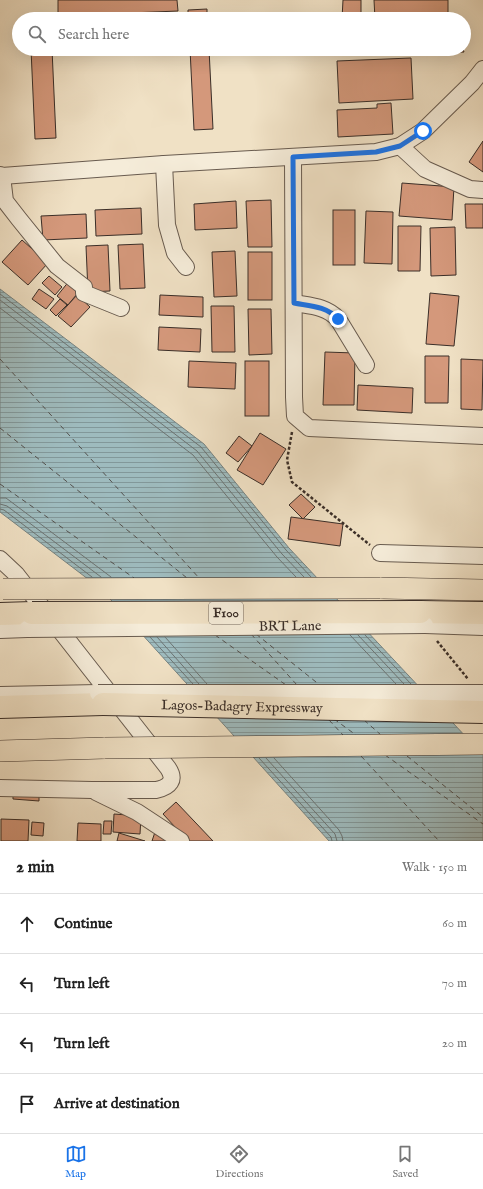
<!DOCTYPE html>
<html lang="en">
<head>
<meta charset="utf-8">
<style>
	:root { --surface:#fff; --page:#f6f6f6; --text:#222; --muted:#767676; --line:#e0e0e0; --accent:#1a73e8 }
	body { margin:0; font-family:"IM FELL English",serif; background:var(--page); color:var(--text) }
	.stop { position:absolute; width:12px; height:12px; margin:-9px; border:3px solid #1a73e8; border-radius:50%; background:#fff }
	.stop.end { background:#1a73e8; border-color:#fff; box-shadow:0 1px 4px #0008 }
	.list { margin:0; padding:0; list-style:none }
	h2 { display:flex; justify-content:space-between; align-items:center; height:52px; margin:0; padding:0 16px; font-size:17px }
	h2 small { font-size:13px; font-weight:400; color:var(--muted) }
	.list li { display:grid; grid-template-columns:26px 1fr auto; gap:12px; align-items:center; box-sizing:border-box; height:60px; padding:0 16px; border-top:1px solid var(--line) }
	.list b { display:block; font-size:15px; white-space:nowrap }
	.list em { font-size:13px; font-style:normal; color:var(--muted) }
	.icon { flex:none; width:22px; height:22px; fill:none; stroke:currentColor; stroke-width:2; stroke-linecap:round; stroke-linejoin:round }
	.map { position:relative; flex:none; width:483px; height:841px; overflow:hidden }
	.search { position:absolute; background:var(--surface); box-shadow:0 4px 16px #0002; left:12px; right:12px; top:12px; height:44px; display:flex; align-items:center; gap:10px; box-sizing:border-box; padding:0 14px; border-radius:22px; color:var(--muted); font-size:15px }
	.sheet { height:292px; background:var(--surface) }
	nav { display:flex; justify-content:space-around; align-items:center; box-sizing:border-box; height:56px; border-top:1px solid var(--line); background:var(--surface); font-size:11px; color:var(--muted) }
	nav a { display:grid; justify-items:center; gap:2px }
	nav .on { color:var(--accent) }
	.map>svg:first-child { display:block }
</style>
</head>
<body>
<div class="map">
<svg width="483" height="841" viewBox="0 0 483 841">
	<defs>
		<pattern id="water-rules" width="6" height="5" patternUnits="userSpaceOnUse"><rect width="6" height="5" fill="#9ebbbe"/><path d="M0 2.5h6" fill="none" stroke="#82989a"/></pattern>
	</defs>
	<rect width="100%" height="100%" fill="#f0e1c5"/>
	<filter id="stains"><feTurbulence type="fractalNoise" baseFrequency=".005" numOctaves="4"/><feColorMatrix values="0 0 0 0 .2 0 0 0 0 .09 0 0 0 0 .02 0 0 0 .5 -.17"/></filter>
	<radialGradient id="worn" r=".72"><stop offset=".6" stop-color="#630" stop-opacity="0"/><stop offset="1" stop-color="#630" stop-opacity=".3"/></radialGradient>
	<!-- water -->
	<polygon fill="url(#water-rules)" stroke="#768382" points="0,289 204,444 289,548 483,755 483,841 329,841 101,589 0,512"/>
	<g fill="none" stroke-linecap="round" stroke-linejoin="round">
		<!-- shore -->
		<g stroke="#6c7473" stroke-width="1">
			<polyline points="0,294 201,447 286,550 311,577"/>
			<polyline points="0,300 197,451 282,554 304,577"/>
			<polyline points="0,308 193,455 277,557 296,577"/>
			<polyline points="0,498 6,498 10,501 111,577"/>
			<polyline points="0,504 7,506 101,577"/>
			<polyline points="0,509 4,510 92,577"/>
			<polyline points="350,635 396,684"/>
			<polyline points="358,635 404,684"/>
			<polyline points="365,635 411,684"/>
			<polyline points="150,637 193,684"/>
			<polyline points="157,637 199,684"/>
			<polyline points="165,637 207,684"/>
			<polyline points="259,758 331,837 332,841"/>
			<polyline points="266,758 335,834 337,841"/>
			<polyline points="274,758 339,830 342,836 343,841"/>
		</g>
		<!-- ferry -->
		<g stroke="#53514e" stroke-width="1" stroke-dasharray="5 4" stroke-linecap="butt">
			<polyline points="0,359 200,579"/>
			<polyline points="0,428 187,578"/>
			<polyline points="0,484 134,578"/>
			<polyline points="251,634 297,685"/>
			<polyline points="256,634 321,686"/>
			<polyline points="215,635 286,685"/>
			<polyline points="334,719 356,735"/>
			<polyline points="329,720 343,735"/>
			<polyline points="364,720 381,735"/>
			<polyline points="385,755 483,824"/>
			<polyline points="361,756 439,841"/>
			<polyline points="407,756 483,817"/>
		</g>
	</g>
	<!-- building -->
	<g fill="#d4987b" stroke="#3a2e28">
		<polygon points="58,0 177,0 178,11 58,16"/>
		<polygon points="343,0 361,0 361,19 342,19"/>
		<polygon points="374,0 448,0 448,19 375,19"/>
		<polygon points="207,9 207,19 188,19 188,10"/>
		<polygon points="50,15 50,19 29,19 29,16"/>
		<polygon points="31,49 52,49 56,138 35,139"/>
		<polygon points="190,49 209,49 213,129 194,130"/>
		<polygon points="383,49 437,49 383,51"/>
		<polygon points="439,49 463,49 464,52 439,53"/>
		<polygon points="411,58 413,99 339,103 337,61"/>
		<polygon points="391,103 393,134 338,137 337,110 377,108 377,104"/>
		<polygon points="483,141 483,172 469,162"/>
		<polygon points="402,183 454,187 452,220 399,216"/>
		<polygon points="271,200 272,247 248,247 246,201"/>
		<polygon points="236,201 237,228 195,230 194,204"/>
		<polygon points="465,204 483,204 483,228 466,228"/>
		<polygon points="141,208 142,234 96,236 95,210"/>
		<rect x="333" y="210" width="22" height="55"/>
		<polygon points="366,211 393,212 392,264 364,263"/>
		<polygon points="86,214 87,238 43,240 41,216"/>
		<polygon points="398,226 421,226 420,271 398,271"/>
		<polygon points="455,227 456,275 431,276 430,228"/>
		<polygon points="22,240 48,263 28,285 2,262"/>
		<polygon points="143,244 145,288 120,289 118,245"/>
		<polygon points="108,245 110,291 88,292 86,246"/>
		<polygon points="235,251 237,296 214,297 212,252"/>
		<rect x="248" y="252" width="24" height="48"/>
		<polygon points="49,276 62,287 55,295 42,283"/>
		<polygon points="70,280 81,289 68,305 57,296"/>
		<polygon points="39,289 54,299 46,309 32,299"/>
		<polygon points="430,293 459,296 454,346 426,344"/>
		<polygon points="77,295 90,307 71,327 58,316"/>
		<polygon points="160,295 203,297 203,317 159,315"/>
		<polygon points="60,299 67,305 56,316 50,310"/>
		<polygon points="211,306 234,306 235,352 212,352"/>
		<polygon points="248,309 271,309 272,354 249,355"/>
		<polygon points="159,327 201,329 200,352 158,350"/>
		<polygon points="325,352 355,353 354,405 323,405"/>
		<polygon points="425,356 449,356 448,403 425,403"/>
		<polygon points="461,359 483,360 482,410 461,409"/>
		<polygon points="189,361 236,363 235,389 188,387"/>
		<rect x="245" y="361" width="24" height="55"/>
		<polygon points="358,385 413,388 412,413 357,410"/>
		<polygon points="260,433 286,449 263,485 237,470"/>
		<polygon points="239,436 252,446 238,462 226,453"/>
		<polygon points="301,494 315,507 303,519 289,505"/>
		<polygon points="291,517 343,524 340,546 288,539"/>
		<polygon points="13,792 39,794 39,801 13,799"/>
		<polygon points="176,802 213,841 188,841 163,814"/>
		<polygon points="114,814 141,816 140,834 113,832"/>
		<polygon points="1,819 29,820 28,841 1,841"/>
		<polygon points="104,821 112,821 111,834 103,834"/>
		<polygon points="32,822 44,823 43,836 31,835"/>
		<polygon points="78,823 101,824 101,841 77,841"/>
		<polygon points="155,832 167,841 152,841"/>
		<polygon points="119,833 145,841 117,841"/>
	</g>
	<g fill="none" stroke-linecap="round" stroke-linejoin="round">
		<!-- minor casing -->
		<g stroke="#685b4f" stroke-width="18">
			<g id="minor">
				<polyline points="400,146 425,169 470,189 483,190"/>
				<polyline points="293,157 294,397 295,416 309,428 483,436"/>
				<polyline points="164,164 167,225 175,253 186,267"/>
				<polyline points="0,175 2,176 164,164 376,152 400,146 423,131 472,83 483,69"/>
				<polyline points="2,176 5,201 19,219 57,266 84,287 84,293 121,308"/>
				<path d="M294,303c16,3 32,3 44,16l28,46"/>
				<polyline points="380,553 483,556"/>
				<path d="M0,559l16,15 152,194c8,12 2,19 -12,22h-64l-92,-2"/>
				<polyline points="425,625 483,627"/>
				<polyline points="0,630 27,629"/>
				<polyline points="0,695 98,693"/>
				<polyline points="96,792 137,812 181,841"/>
			</g>
		</g>
		<!-- major casing -->
		<g stroke="#3a2e28" stroke-width="22">
			<g id="major">
				<polyline points="380,588 483,590"/>
				<polyline points="0,751 105,748"/>
			</g>
		</g>
		<!-- highway casing -->
		<g stroke="#3a2e28" stroke-width="24">
			<g id="highway">
				<polyline points="420,612 483,613"/>
				<polyline points="0,614 32,613"/>
				<polyline points="0,707 103,704"/>
			</g>
		</g>
		<!-- path -->
		<g stroke="#3a2e28" stroke-width="2.5" stroke-dasharray="3 2" stroke-linecap="butt">
			<polyline points="292,432 287,460 292,482 370,545"/>
			<polyline points="437,641 468,679"/>
		</g>
		<!-- minor -->
		<use href="#minor" stroke="#f5ecd9" stroke-width="16"/>
		<!-- major -->
		<use href="#major" stroke="#f0e1c5" stroke-width="21"/>
		<!-- highway -->
		<use href="#highway" stroke="#f0e1c5" stroke-width="22"/>
		<!-- minor-bridge casing -->
		<g stroke="#685b4f" stroke-width="18" stroke-linecap="butt">
			<g id="minor-bridge">
				<path id="s1" d="M27,629l398,-4"/>
				<polyline points="98,693 483,693"/>
			</g>
		</g>
		<!-- major-bridge casing -->
		<g stroke="#3a2e28" stroke-width="22" stroke-linecap="butt">
			<g id="major-bridge">
				<polyline points="3,589 380,588"/>
				<polyline points="105,748 483,744"/>
			</g>
		</g>
		<!-- highway-bridge casing -->
		<g stroke="#3a2e28" stroke-width="24" stroke-linecap="butt">
			<g id="highway-bridge">
				<polyline points="32,613 420,612"/>
				<path id="s2" d="M103,704l380,8"/>
			</g>
		</g>
		<!-- minor-bridge -->
		<use href="#minor-bridge" stroke="#f5ecd9" stroke-width="16"/>
		<!-- major-bridge -->
		<use href="#major-bridge" stroke="#f0e1c5" stroke-width="21"/>
		<!-- highway-bridge -->
		<use href="#highway-bridge" stroke="#f0e1c5" stroke-width="22"/>
	</g>
	<g fill="none" stroke-linecap="round" stroke-linejoin="round">
		<!-- route -->
		<path stroke="#1a73e8" stroke-width="5" d="M338,319c-12,-13 -28,-13 -44,-16l-1,-146 83,-5 24,-6 23,-15"/>
	</g>
	<g text-anchor="middle" dominant-baseline="central" stroke-width="3" stroke-linejoin="round" paint-order="stroke">
		<!-- shield labels -->
		<rect fill="#f5ecd9" stroke="#72675d" stroke-width="1" x="209" y="602" width="34" height="22" rx="3"/>
		<g font-size="13" font-weight="bold" fill="#3a2e28">
			<text x="226" y="613">F100</text>
		</g>
		<!-- street labels -->
		<g font-size="14" fill="#3a2e28" stroke="#f5ecd9">
			<text stroke="none"><textPath href="#s1" startOffset="263">BRT Lane</textPath></text>
			<text stroke="none"><textPath href="#s2" startOffset="139">Lagos-Badagry Expressway</textPath></text>
		</g>
	</g>
	<rect width="100%" height="100%" filter="url(#stains)"/>
	<rect width="100%" height="100%" fill="url(#worn)"/>
</svg>
<div class="stop" style="left:423px;top:131px"></div>
<div class="stop end" style="left:338px;top:319px"></div>
<div class="search"><svg class="icon" aria-label="search" viewBox="0 0 24 24"><circle cx="10" cy="10" r="6"/><path d="M15 15l6 6"/></svg>Search here</div>
</div>
<section class="sheet">
<h2>2 min<small>Walk · 150 m</small></h2>
<ul class="list">
<li><svg class="icon" aria-label="ahead" viewBox="0 0 24 24"><path d="M12 20V5M6 11l6-6 6 6"/></svg><div><b>Continue</b></div><em>60 m</em></li>
<li><svg class="icon" aria-label="left" viewBox="0 0 24 24"><path d="M17 20v-9H6M10 6l-5 5 5 5"/></svg><div><b>Turn left</b></div><em>70 m</em></li>
<li><svg class="icon" aria-label="left" viewBox="0 0 24 24"><path d="M17 20v-9H6M10 6l-5 5 5 5"/></svg><div><b>Turn left</b></div><em>20 m</em></li>
<li><svg class="icon" aria-label="arrive" viewBox="0 0 24 24"><path d="M6 21V4h12l-3 4 3 4H6"/></svg><div><b>Arrive at destination</b></div></li>
</ul>
</section>
<nav>
<a class="on"><svg class="icon" aria-label="map" viewBox="0 0 24 24"><path d="M3 6l6-2 6 2 6-2v14l-6 2-6-2-6 2zM9 4v14M15 6v14"/></svg>Map</a>
<a><svg class="icon" aria-label="directions" viewBox="0 0 24 24"><path d="M12 3l9 9-9 9-9-9zM9 14v-3h6M13 9l2 2-2 2"/></svg>Directions</a>
<a><svg class="icon" aria-label="saved" viewBox="0 0 24 24"><path d="M7 4h10v16l-5-4-5 4z"/></svg>Saved</a>
</nav>
</body>
</html>
